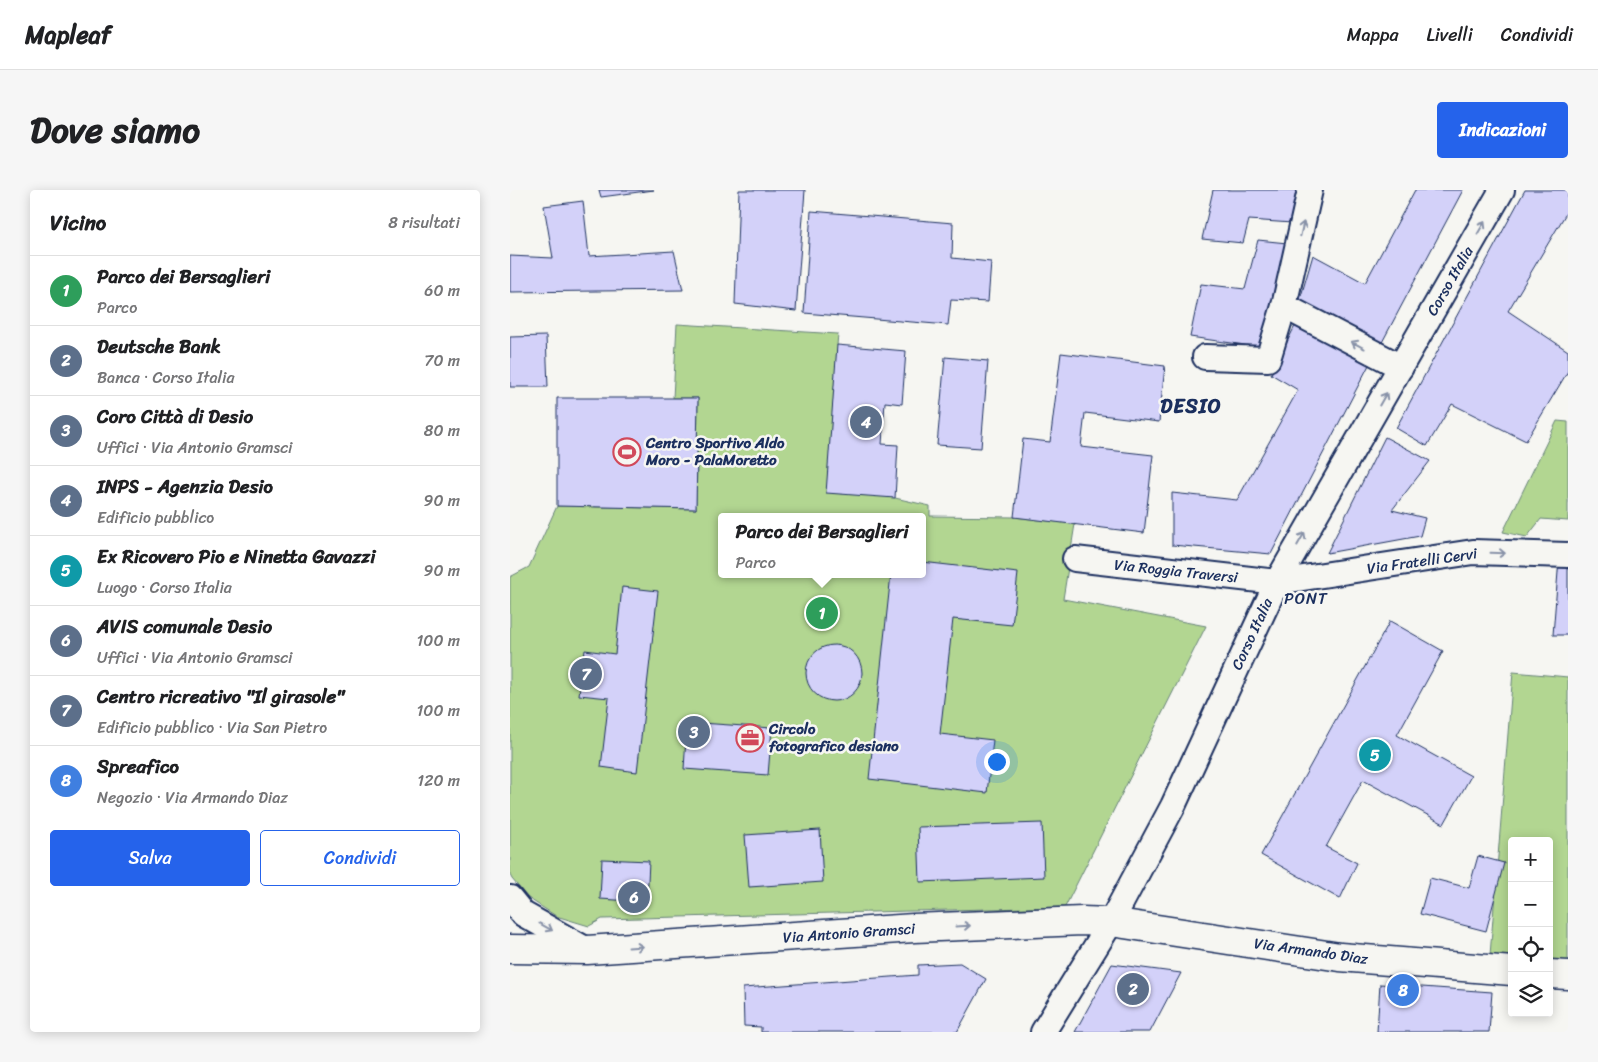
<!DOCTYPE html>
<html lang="it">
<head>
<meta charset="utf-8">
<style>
	:root { --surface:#fff; --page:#f6f6f6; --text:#202124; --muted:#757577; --line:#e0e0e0; --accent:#2563eb }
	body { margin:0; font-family:Sriracha,sans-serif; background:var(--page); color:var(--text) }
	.controls { position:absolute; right:15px; bottom:15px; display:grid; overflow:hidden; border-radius:5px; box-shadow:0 2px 12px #0003 }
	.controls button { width:45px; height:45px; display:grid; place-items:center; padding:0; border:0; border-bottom:1px solid var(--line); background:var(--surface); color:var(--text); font:25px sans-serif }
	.you { position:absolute; left:486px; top:571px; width:18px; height:18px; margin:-12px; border:4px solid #fff; border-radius:50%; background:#1a73e8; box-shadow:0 0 0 8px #1a73e833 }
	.badge { display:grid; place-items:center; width:32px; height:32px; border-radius:50%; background:var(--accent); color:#fff; font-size:16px; font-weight:700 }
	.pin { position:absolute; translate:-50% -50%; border:2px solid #fff; box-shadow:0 1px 5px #0006 }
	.popup { position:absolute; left:208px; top:323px; width:208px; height:65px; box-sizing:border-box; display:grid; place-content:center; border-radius:5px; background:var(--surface); filter:drop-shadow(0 1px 4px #0005); font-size:16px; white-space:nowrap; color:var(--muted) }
	.popup b { font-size:19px; color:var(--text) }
	.popup::after { content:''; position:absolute; left:50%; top:100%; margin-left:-10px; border:10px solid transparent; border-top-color:var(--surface) }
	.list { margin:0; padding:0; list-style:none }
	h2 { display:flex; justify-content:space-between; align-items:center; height:65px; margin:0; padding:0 20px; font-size:21px }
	h2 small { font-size:16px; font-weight:400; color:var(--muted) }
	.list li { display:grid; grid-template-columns:32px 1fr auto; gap:15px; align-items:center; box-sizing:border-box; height:70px; padding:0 20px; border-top:1px solid var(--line) }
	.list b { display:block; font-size:19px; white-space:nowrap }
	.list p { margin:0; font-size:16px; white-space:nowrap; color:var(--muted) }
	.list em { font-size:16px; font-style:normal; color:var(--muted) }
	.actions { display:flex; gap:10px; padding:15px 20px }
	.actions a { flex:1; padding:11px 0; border:1px solid var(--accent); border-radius:5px; text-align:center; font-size:18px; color:var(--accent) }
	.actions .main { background:var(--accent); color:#fff }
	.icon { flex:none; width:28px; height:28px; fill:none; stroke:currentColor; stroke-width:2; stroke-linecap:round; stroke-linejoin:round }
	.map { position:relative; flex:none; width:1058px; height:842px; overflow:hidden; border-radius:5px }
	header { display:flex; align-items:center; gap:30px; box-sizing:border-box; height:70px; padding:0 25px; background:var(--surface); border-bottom:1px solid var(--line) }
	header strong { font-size:24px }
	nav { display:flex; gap:28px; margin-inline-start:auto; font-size:18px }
	.intro { display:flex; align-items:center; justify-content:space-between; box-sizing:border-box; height:120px; padding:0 30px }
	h1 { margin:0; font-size:35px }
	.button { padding:12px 22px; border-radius:5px; background:var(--accent); color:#fff; font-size:18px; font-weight:700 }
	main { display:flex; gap:30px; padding:0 30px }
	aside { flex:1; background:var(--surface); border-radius:5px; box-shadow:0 2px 12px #0003 }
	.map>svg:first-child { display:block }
</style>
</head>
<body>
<header>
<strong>Mapleaf</strong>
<nav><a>Mappa</a><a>Livelli</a><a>Condividi</a></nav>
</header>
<div class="intro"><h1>Dove siamo</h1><a class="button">Indicazioni</a></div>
<main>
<aside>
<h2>Vicino<small>8 risultati</small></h2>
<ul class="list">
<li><span class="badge" style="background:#2e9e5b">1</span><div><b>Parco dei Bersaglieri</b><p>Parco</p></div><em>60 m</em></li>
<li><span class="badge" style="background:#5c6f8a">2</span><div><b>Deutsche Bank</b><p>Banca · Corso Italia</p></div><em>70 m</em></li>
<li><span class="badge" style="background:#5c6f8a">3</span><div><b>Coro Città di Desio</b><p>Uffici · Via Antonio Gramsci</p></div><em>80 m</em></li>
<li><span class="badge" style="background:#5c6f8a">4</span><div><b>INPS - Agenzia Desio</b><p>Edificio pubblico</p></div><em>90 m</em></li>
<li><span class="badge" style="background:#0f9aa8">5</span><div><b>Ex Ricovero Pio e Ninetta Gavazzi</b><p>Luogo · Corso Italia</p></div><em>90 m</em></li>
<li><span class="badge" style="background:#5c6f8a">6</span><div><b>AVIS comunale Desio</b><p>Uffici · Via Antonio Gramsci</p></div><em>100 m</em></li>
<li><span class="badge" style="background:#5c6f8a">7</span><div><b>Centro ricreativo &quot;Il girasole&quot;</b><p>Edificio pubblico · Via San Pietro</p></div><em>100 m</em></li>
<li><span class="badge" style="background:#3f7fe0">8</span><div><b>Spreafico</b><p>Negozio · Via Armando Diaz</p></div><em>120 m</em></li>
</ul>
<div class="actions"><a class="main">Salva</a><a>Condividi</a></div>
</aside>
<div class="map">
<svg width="1058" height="842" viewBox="0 0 1058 842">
	<rect width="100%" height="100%" fill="#f6f6f2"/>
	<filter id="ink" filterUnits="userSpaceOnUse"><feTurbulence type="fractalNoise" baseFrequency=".02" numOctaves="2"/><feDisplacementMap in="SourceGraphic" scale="10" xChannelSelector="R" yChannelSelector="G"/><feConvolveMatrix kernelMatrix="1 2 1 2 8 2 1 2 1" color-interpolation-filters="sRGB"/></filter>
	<g filter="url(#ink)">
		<!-- green -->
		<g fill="#b2d691" stroke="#668278" fill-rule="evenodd">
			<path d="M167,134l161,10 -1,11 58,153 35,8v10l84,1 61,7 -12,75 143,27 -141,281 -463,12 -13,7 -33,-10 -28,-18 -16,-19 -2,-4v-298l19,-10 28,-61 139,3 2,-111h-25zM212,327h200v57h-200z"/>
			<polygon points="1047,231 1058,232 1058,331 1031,329 1017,347 993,342"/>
			<polygon points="1003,482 1058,487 1058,773 1039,771 1039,651 1002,651 1002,767 980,765"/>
		</g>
		<!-- building -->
		<g fill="#d3d1f9" stroke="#1b2f5e">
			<polygon points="89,0 144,0 91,7"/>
			<polygon points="229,0 295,0 286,121 225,114"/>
			<polygon points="703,0 789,0 782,33 739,30 733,53 692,49"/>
			<polygon points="905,0 953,0 869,158 789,113 803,65 855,93"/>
			<polygon points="1015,0 1058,0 1058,20 998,121 1058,161 1058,181 1016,251 942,214 917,256 886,238"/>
			<polygon points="73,11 79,66 164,61 173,100 0,102 0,66 43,68 34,16"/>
			<polygon points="301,21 443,33 442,68 481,72 478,112 441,110 438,135 294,123"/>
			<polygon points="748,50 777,53 756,158 680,147 691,94 735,99"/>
			<polygon points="787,132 860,173 761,364 662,355 662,303 727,310 788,200 761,184"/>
			<polygon points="36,146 38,197 0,197 0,147"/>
			<polygon points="327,155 396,161 392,214 375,212 372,254 388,255 385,308 316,303"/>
			<polygon points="551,163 655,176 649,232 575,223 571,257 643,265 634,343 504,327 513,249 540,252"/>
			<polygon points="435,167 478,171 471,258 427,255"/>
			<polygon points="47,208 188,208 186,319 47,316"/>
			<polygon points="875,247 920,271 882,320 915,328 910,346 817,363"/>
			<polygon points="1049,369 1058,369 1058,445 1043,445"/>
			<polygon points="412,372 508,383 502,435 443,429 430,544 483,550 477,603 359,589 381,384 412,384"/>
			<polygon points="112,397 148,401 127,582 91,577 99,508 69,505 75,460 105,464"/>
			<polygon points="880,431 933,461 887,545 961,586 934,634 853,590 816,657 847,673 830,709 751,665"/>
			<circle cx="324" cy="483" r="28"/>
			<polygon points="177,532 262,538 258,585 174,579"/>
			<polygon points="532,633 534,687 410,692 408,637"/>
			<polygon points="310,640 313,692 239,697 235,645"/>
			<polygon points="968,666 994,673 976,741 910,724 920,688 959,698"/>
			<polygon points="92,669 139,671 137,712 90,709"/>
			<polygon points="450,773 476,789 447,842 251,842 251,837 234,836 233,798 408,785 408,775"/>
			<polygon points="602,774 671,783 640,842 565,842"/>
			<polygon points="870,794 982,802 979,842 867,842"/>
		</g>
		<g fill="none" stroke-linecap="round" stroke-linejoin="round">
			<!-- street casing -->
			<g stroke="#1b2f5e" stroke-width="28">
				<g id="street">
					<polyline points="800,0 774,116 891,177"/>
					<polyline points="695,167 758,169 774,116"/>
					<polyline points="565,369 767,392 963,362 1058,365"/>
					<polyline points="0,708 13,724 77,760"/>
					<polyline points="533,842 601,732 663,616 767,392 992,0"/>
				</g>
			</g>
			<!-- secondary casing -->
			<g stroke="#1b2f5e" stroke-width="31">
				<g id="secondary">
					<polyline points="0,759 77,760 404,738 572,731 601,732 830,767 1002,781"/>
					<polyline points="1039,784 1058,785"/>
				</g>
			</g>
			<!-- street -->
			<use href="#street" stroke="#f6f6f2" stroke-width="24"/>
			<!-- secondary -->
			<use href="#secondary" stroke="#f6f6f2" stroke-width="28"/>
		</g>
		<!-- one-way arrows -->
		<defs><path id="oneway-shaft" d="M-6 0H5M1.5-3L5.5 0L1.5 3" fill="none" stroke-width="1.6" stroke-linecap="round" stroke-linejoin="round" transform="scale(1.25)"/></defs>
		<g stroke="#8892a8">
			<use href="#oneway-shaft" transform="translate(971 38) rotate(-60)"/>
			<use href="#oneway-shaft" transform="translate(792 39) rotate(-77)"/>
			<use href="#oneway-shaft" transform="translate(848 155) rotate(-152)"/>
			<use href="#oneway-shaft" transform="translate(873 209) rotate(-60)"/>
			<use href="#oneway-shaft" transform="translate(791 349) rotate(-60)"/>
			<use href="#oneway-shaft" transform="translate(988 363) rotate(2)"/>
			<use href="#oneway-shaft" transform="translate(453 736) rotate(-3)"/>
			<use href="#oneway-shaft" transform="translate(36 737) rotate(29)"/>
			<use href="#oneway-shaft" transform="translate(126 757) rotate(-4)"/>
		</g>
	</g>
	<!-- icons -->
	<defs>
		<g id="stadium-ring" transform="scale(1.4375)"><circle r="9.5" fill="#f6f6f2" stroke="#d1495b" stroke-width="1.5"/><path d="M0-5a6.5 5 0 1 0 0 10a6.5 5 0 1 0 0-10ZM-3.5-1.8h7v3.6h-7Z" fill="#d1495b"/></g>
		<g id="office-ring" transform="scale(1.4375)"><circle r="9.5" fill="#f6f6f2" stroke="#d1495b" stroke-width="1.5"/><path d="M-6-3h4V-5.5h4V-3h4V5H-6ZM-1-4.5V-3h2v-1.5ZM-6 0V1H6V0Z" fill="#d1495b"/></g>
	</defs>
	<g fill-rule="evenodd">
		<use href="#stadium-ring" x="117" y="262"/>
		<use href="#office-ring" x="240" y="548"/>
	</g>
	<g text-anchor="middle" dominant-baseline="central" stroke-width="5" stroke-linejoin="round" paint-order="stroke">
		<!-- street labels -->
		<g font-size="15" fill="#1b2f5e" stroke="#f6f6f2">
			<text transform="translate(940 91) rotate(-60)">Corso Italia</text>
			<text transform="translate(912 371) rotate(-8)">Via Fratelli Cervi</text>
			<text transform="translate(666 381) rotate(6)">Via Roggia Traversi</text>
			<text transform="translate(742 444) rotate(-65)">Corso Italia</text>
			<text transform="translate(339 743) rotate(-4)">Via Antonio Gramsci</text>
			<text transform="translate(801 761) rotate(8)">Via Armando Diaz</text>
		</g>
		<!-- poi labels -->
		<g font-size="15" font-weight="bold" fill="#1b2f5e" stroke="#f6f6f2" text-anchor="start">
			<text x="136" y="253">Centro Sportivo Aldo<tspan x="136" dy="17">Moro - PalaMoretto</tspan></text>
			<text x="259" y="539">Circolo<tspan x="259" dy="17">fotografico desiano</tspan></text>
		</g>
		<!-- neighbourhood labels -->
		<g font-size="16" letter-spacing="1" fill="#1b2f5e" stroke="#f6f6f2">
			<text x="796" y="408">PONT</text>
		</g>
		<!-- district labels -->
		<g font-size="20" font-weight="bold" letter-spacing="1" fill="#1b2f5e" stroke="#f6f6f2">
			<text x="681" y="216">DESIO</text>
		</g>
	</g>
</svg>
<div class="controls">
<button>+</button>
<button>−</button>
<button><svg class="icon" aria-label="locate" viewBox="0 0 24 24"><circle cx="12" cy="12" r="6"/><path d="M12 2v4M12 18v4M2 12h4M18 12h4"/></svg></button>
<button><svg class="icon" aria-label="layers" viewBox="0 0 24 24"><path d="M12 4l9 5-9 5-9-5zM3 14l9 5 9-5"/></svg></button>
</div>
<div class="you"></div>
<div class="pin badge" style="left:312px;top:423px;background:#2e9e5b">1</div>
<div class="popup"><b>Parco dei Bersaglieri</b>Parco</div>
<div class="pin badge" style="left:623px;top:799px;background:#5c6f8a">2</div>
<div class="pin badge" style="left:184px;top:542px;background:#5c6f8a">3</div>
<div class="pin badge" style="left:356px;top:232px;background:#5c6f8a">4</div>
<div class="pin badge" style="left:865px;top:565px;background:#0f9aa8">5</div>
<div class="pin badge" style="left:124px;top:707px;background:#5c6f8a">6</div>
<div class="pin badge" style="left:76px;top:484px;background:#5c6f8a">7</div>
<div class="pin badge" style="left:893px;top:800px;background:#3f7fe0">8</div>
</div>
</main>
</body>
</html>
